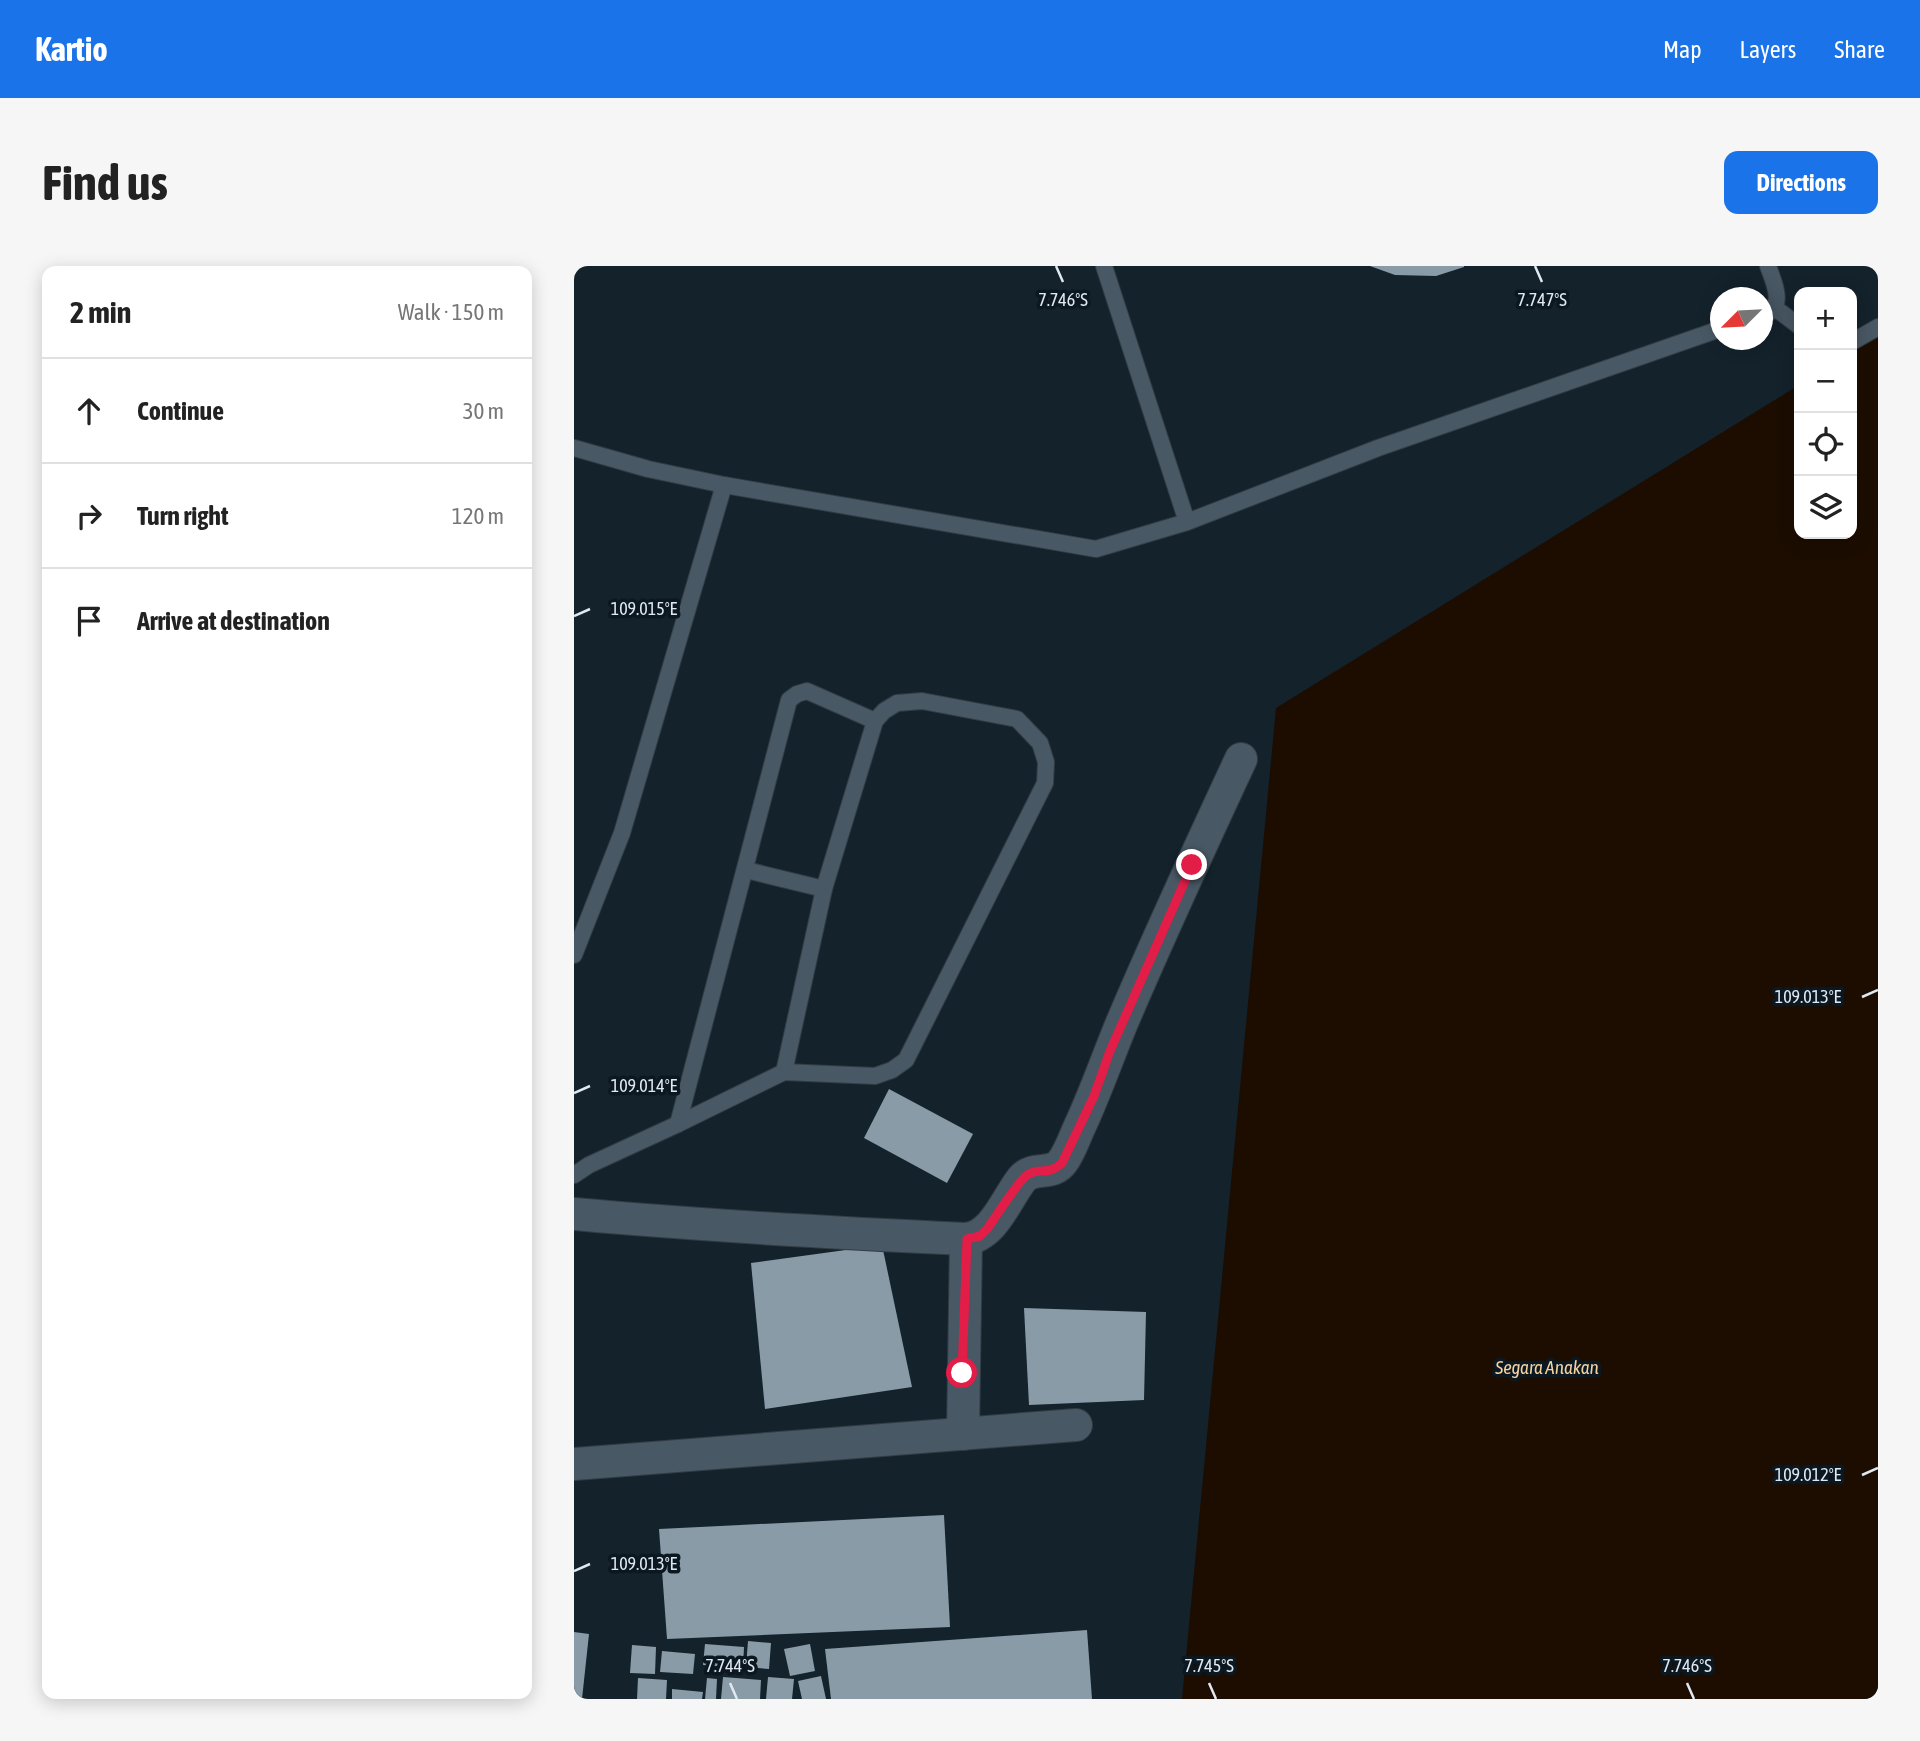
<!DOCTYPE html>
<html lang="en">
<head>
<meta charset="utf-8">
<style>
	:root { --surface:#fff; --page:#f6f6f6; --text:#222; --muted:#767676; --line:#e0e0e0; --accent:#1a73e8 }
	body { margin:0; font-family:"Asap Condensed",sans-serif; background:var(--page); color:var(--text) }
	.controls { position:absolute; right:21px; top:21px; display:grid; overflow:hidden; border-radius:14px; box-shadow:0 4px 18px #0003 }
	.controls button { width:63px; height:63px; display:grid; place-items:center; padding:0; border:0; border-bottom:2px solid var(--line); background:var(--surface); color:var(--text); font:35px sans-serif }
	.compass { position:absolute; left:1136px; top:21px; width:63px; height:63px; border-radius:50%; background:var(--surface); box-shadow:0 4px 18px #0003; rotate:246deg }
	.stop { position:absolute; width:21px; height:21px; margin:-16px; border:5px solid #e11d48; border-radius:50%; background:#fff }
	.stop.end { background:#e11d48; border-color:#fff; box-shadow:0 2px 7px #0008 }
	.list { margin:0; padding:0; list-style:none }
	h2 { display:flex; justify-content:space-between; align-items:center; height:91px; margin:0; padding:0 28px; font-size:30px }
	h2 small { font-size:23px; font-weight:400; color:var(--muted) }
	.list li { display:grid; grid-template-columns:46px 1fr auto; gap:21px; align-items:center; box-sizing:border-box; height:105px; padding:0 28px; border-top:2px solid var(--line) }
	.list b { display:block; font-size:26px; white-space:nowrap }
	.list em { font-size:23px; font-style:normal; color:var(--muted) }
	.icon { flex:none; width:38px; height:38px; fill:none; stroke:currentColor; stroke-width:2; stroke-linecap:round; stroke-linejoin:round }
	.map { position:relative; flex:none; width:1304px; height:1433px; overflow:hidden; border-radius:14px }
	header { display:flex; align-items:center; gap:42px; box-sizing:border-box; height:98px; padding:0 35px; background:var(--accent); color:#fff }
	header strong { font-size:33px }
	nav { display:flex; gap:38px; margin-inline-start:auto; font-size:24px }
	.intro { display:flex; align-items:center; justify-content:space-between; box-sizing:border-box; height:168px; padding:0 42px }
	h1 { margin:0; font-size:49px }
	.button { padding:18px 32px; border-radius:14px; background:var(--accent); color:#fff; font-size:24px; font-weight:700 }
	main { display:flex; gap:42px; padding:0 42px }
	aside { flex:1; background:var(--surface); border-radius:14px; box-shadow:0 4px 18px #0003 }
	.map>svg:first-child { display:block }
</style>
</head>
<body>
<header>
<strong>Kartio</strong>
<nav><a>Map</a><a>Layers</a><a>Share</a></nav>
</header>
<div class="intro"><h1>Find us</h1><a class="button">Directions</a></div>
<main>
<aside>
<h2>2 min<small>Walk · 150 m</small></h2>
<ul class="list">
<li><svg class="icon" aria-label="ahead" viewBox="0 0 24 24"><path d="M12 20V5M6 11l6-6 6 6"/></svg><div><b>Continue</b></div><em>30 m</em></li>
<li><svg class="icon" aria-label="right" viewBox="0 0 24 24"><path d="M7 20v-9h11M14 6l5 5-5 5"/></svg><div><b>Turn right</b></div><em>120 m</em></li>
<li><svg class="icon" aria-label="arrive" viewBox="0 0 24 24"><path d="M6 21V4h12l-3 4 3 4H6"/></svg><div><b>Arrive at destination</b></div></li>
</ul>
</aside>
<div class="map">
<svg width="1304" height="1433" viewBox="0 0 1304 1433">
	<rect width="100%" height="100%" fill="#14222c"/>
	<!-- water -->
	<polygon fill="#1c0d00" points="1304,70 1304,1433 608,1433 702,442 1225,119 1225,268 1278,268 1278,86"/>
	<!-- building -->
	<g fill="#8a9ba8">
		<polygon points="796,0 890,0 890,1 862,10 821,9"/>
		<polygon points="315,823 399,868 373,917 290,872"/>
		<polygon points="308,979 338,1121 191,1143 177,997"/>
		<polygon points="450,1042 572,1046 570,1134 455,1139"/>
		<polygon points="370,1249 376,1361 93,1373 85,1263"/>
		<polygon points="513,1364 518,1433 257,1433 251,1383"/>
		<polygon points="0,1366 15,1368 8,1433 0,1433"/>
		<polygon points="174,1375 197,1377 195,1403 172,1401"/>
		<polygon points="131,1378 170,1381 169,1402 129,1399"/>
		<polygon points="236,1378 241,1405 216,1410 210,1383"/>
		<polygon points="58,1379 82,1381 81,1408 56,1407"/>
		<polygon points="88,1385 121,1388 119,1408 86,1406"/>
		<polygon points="247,1410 252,1433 228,1433 224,1415"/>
		<polygon points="149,1411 187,1414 186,1433 147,1433"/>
		<polygon points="194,1411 220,1413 218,1433 192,1433"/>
		<polygon points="64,1412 93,1414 92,1433 63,1433"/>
		<polygon points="133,1412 143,1413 142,1433 131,1433"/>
		<polygon points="98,1423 129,1426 128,1433 98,1433"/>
	</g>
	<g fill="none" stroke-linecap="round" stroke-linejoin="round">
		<!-- lane casing -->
		<g stroke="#333c44" stroke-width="18">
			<g id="lane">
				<polyline points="530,0 613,256"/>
				<polyline points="1201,42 1225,60"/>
				<path d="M1188,50c25,-8 12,-33 6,-50"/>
				<polyline points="1278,76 1304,61"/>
				<polyline points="0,182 74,203 150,219 522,283 613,256 804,182 1146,63"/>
				<polyline points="172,604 250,623"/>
				<polyline points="0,689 48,567 150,219"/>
				<polyline points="104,858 215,434 223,428 233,425 301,455"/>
				<polyline points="0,909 15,899 104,858 210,806 250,623 301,455 310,445 323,437 348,435 443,453 466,477 472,496 471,517 332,794 318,804 301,810 210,806"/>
			</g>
		</g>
		<!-- street casing -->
		<g stroke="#333c44" stroke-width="34">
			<g id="street">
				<path d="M0,948c131,12 261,19 392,25 28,-3 40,-40 56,-60 12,-14 30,-2 41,-18 7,-10 11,-22 16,-33 16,-34 28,-69 42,-103 38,-90 79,-178 120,-266"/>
				<polyline points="389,1168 392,973"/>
				<polyline points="0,1198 502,1159"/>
			</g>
		</g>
		<!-- lane -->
		<use href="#lane" stroke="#485864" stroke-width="16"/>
		<!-- street -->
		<use href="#street" stroke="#485864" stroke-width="32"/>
	</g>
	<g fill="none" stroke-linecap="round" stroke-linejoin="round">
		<!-- route -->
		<path stroke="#e11d48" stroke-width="9" d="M388,1107l5,-134 13,-3 7,-7c8,-11 32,-49 40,-54 13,-9 20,2 35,-12l32,-67 16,-45 82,-186"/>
	</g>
	<!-- ticks -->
	<path fill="none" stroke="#e0e8f0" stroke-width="2.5" d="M482,0l7,16M961,0l7,16M0,350l16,-7M1288,731l16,-7M0,827l16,-7M1288,1209l16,-7M0,1305l16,-7M156,1417l7,16M635,1417l7,16M1113,1417l7,16"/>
	<g text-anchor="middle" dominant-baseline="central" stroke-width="7" stroke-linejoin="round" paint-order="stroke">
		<!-- water labels -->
		<g font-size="19" font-style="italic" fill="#f5d1a0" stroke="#0b1822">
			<text x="973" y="1101">Segara Anakan</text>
		</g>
	</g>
	<g font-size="18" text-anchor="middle" fill="#e0e8f0" stroke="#0b1822" stroke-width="7" stroke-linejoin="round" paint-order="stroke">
		<text x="489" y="40">7.746°S</text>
		<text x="968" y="40">7.747°S</text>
		<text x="70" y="349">109.015°E</text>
		<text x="1234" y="737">109.013°E</text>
		<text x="70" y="826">109.014°E</text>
		<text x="1234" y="1215">109.012°E</text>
		<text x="70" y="1304">109.013°E</text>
		<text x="156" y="1406">7.744°S</text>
		<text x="635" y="1406">7.745°S</text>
		<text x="1113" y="1406">7.746°S</text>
	</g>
</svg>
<div class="controls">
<button>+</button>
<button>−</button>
<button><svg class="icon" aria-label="locate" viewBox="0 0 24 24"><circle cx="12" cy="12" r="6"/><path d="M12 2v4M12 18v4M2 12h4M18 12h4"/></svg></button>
<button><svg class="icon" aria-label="layers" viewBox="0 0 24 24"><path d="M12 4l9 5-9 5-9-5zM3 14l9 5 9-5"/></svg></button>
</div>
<svg class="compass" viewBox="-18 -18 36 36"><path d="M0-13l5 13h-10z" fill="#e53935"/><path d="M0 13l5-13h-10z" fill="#767676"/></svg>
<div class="stop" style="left:388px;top:1107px"></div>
<div class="stop end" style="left:618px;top:599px"></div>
</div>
</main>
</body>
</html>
